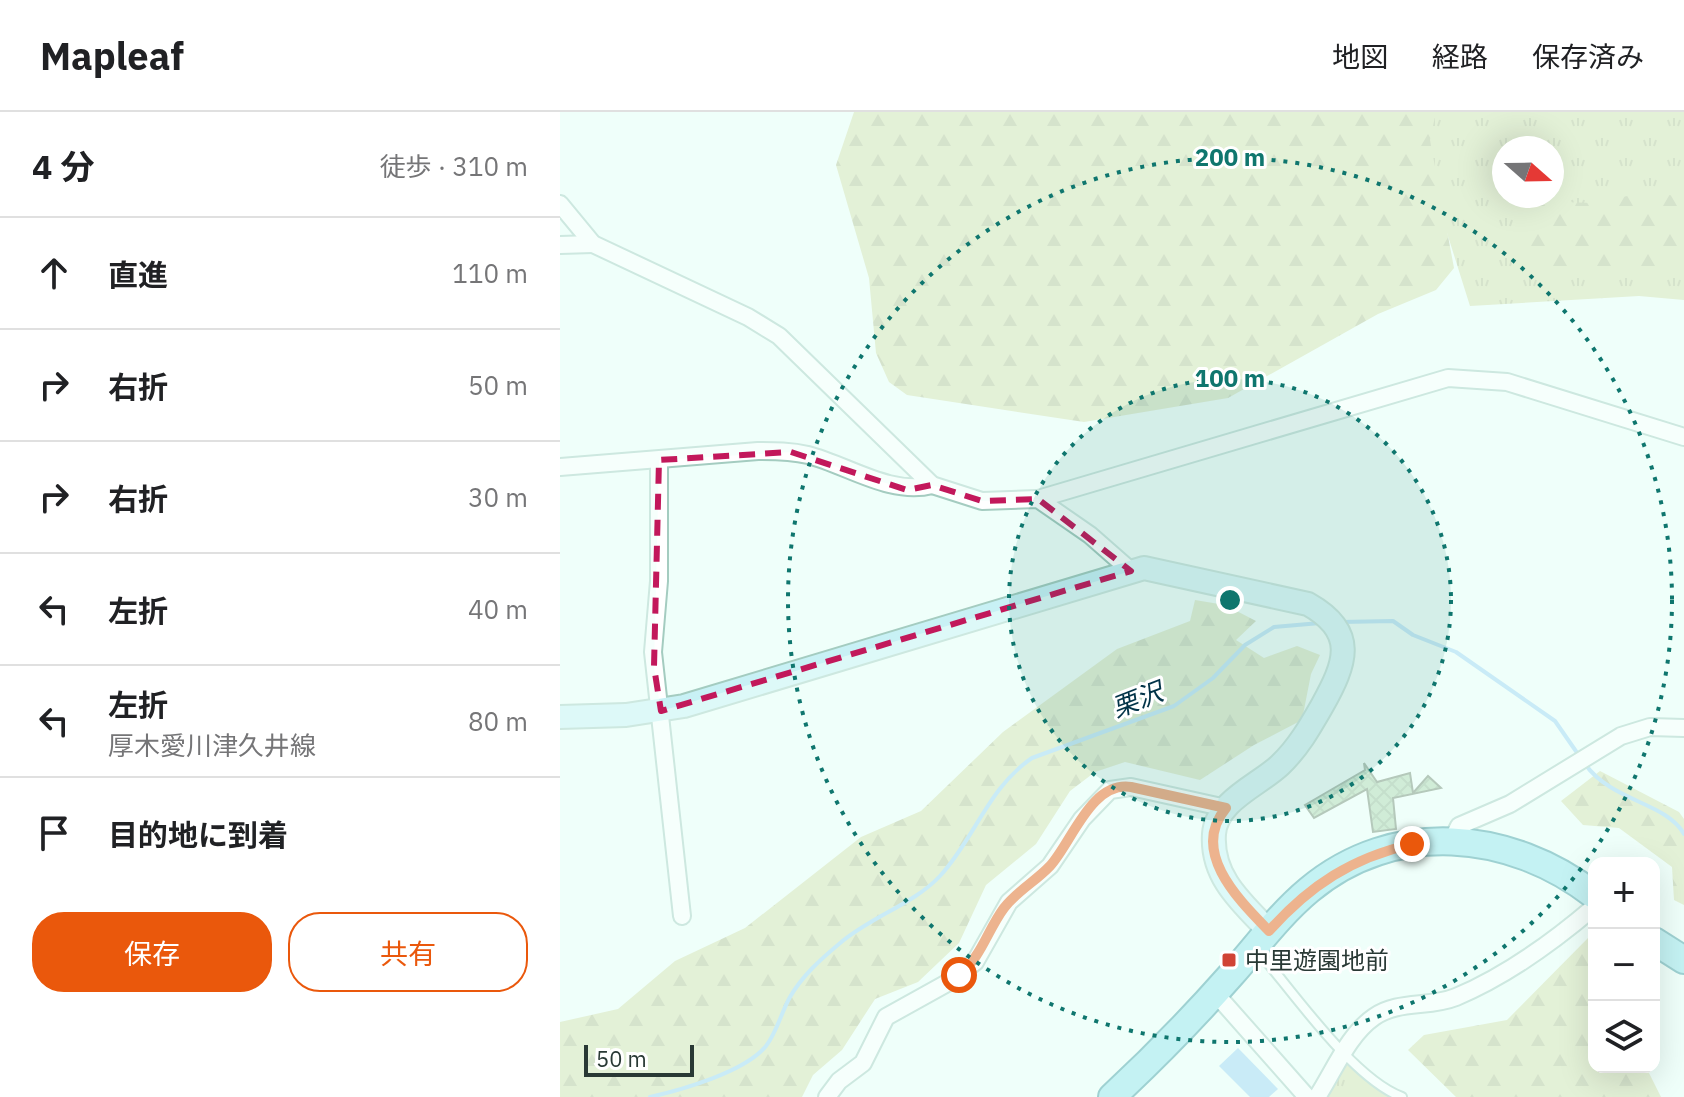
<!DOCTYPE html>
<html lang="ja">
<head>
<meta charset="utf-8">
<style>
	:root { --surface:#fff; --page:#f6f6f6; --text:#202124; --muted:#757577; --line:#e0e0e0; --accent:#ea580c }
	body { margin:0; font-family:"IBM Plex Sans","Noto Sans JP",sans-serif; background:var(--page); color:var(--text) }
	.controls { position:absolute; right:24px; bottom:24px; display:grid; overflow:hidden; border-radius:16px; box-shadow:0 8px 32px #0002 }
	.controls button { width:72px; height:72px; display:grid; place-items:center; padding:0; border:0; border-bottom:2px solid var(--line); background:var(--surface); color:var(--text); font:40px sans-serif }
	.compass { position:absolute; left:932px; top:24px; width:72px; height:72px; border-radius:50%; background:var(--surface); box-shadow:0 8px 32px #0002; rotate:110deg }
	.scale { position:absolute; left:24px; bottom:20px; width:110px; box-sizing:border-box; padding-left:8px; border:4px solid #293935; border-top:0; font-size:22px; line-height:28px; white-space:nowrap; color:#293935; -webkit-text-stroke:6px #fff; paint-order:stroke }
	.stop { position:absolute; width:24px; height:24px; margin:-18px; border:6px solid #ea580c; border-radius:50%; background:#fff }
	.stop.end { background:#ea580c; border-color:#fff; box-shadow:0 2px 8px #0008 }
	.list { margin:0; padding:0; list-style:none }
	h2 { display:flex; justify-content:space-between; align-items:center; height:104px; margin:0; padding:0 32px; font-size:34px }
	h2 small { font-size:26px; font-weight:400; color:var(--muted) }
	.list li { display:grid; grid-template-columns:52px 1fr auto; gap:24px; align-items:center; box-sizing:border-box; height:112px; padding:0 32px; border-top:2px solid var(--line) }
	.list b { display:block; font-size:30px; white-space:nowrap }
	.list p { margin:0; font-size:26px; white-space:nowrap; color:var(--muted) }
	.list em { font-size:26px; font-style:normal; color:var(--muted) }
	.actions { display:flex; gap:16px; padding:24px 32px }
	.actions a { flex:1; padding:18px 0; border:2px solid var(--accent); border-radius:32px; text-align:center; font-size:28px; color:var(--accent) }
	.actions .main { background:var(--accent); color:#fff }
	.icon { flex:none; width:44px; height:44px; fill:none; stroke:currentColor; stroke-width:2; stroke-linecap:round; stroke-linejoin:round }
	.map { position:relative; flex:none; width:1124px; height:985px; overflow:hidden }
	header { display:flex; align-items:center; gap:48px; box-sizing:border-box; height:112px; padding:0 40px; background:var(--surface); border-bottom:2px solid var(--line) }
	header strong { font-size:38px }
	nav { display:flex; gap:44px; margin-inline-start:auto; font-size:28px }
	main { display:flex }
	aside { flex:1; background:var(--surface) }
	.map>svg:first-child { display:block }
</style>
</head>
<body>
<header>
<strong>Mapleaf</strong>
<nav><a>地図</a><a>経路</a><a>保存済み</a></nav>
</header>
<main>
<aside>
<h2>4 分<small>徒歩 · 310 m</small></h2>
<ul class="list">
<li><svg class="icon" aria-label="ahead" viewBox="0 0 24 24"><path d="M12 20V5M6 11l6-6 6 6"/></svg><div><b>直進</b></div><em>110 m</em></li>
<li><svg class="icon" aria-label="right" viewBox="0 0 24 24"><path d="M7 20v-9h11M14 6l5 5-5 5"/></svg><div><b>右折</b></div><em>50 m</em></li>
<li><svg class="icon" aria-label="right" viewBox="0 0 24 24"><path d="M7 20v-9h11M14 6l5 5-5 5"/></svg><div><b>右折</b></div><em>30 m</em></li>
<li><svg class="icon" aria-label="left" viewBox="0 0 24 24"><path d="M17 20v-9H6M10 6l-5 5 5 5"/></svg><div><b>左折</b></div><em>40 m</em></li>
<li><svg class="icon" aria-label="left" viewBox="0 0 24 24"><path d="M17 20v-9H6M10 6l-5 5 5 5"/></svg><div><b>左折</b><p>厚木愛川津久井線</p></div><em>80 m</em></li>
<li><svg class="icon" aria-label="arrive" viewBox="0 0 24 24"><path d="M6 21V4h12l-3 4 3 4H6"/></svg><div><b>目的地に到着</b></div></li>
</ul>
<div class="actions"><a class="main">保存</a><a>共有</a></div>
</aside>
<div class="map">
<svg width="1124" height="985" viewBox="0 0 1124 985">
	<defs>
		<pattern id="grass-tufts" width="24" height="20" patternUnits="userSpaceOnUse" patternTransform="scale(2)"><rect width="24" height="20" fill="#d5dfad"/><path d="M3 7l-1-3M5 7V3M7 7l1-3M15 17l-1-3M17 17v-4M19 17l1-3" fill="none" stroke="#b7c095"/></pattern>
		<pattern id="forest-firs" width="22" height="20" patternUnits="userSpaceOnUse" patternTransform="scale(2)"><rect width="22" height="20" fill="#d5dfad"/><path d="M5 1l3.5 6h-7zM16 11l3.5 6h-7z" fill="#b7c095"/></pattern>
		<pattern id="building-cross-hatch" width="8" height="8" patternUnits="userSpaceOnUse" patternTransform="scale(2)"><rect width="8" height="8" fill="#abd6ad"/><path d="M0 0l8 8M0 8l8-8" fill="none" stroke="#93b895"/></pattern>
	</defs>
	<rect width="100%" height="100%" fill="#effffa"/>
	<!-- grass -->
	<g fill="url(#grass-tufts)" fill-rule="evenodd">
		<path d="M849,0h275v188l-45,-4 -169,10zM944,36h48v48h-48z"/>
		<polygon points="792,950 837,985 765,985 784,952"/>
	</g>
	<!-- forest -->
	<g fill="url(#forest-firs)">
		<polygon points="294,0 876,0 870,28 894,156 876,178 818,202 668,286 524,310 347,283 329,270 316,241 309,166 276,53"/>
		<polygon points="1087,80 1124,85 1124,151 1060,160 996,159 953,139 973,89 1033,91"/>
		<polygon points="635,488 665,493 696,509 676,528 704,546 737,534 760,543 751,562 742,608 694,633 640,668 565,650 535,660 510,679 476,732 426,773 399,831 358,870 315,887 282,938 253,963 242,985 0,985 0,910 58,897 115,849 185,816 301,725 361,699 443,620 557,537 630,509"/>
		<polygon points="1040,659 1119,700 1124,707 1124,793 1114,788 1112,755 1059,716 1023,713 1001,689"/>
		<polygon points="1029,825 1034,830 1034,955 1086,955 1101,985 896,985 848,938 864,923 947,908"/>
	</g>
	<!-- water -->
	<polygon fill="#9cd3f3" points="678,936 718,977 709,985 690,985 659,954"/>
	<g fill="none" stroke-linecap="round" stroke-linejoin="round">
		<!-- stream -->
		<g stroke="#9cd3f3" stroke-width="4">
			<polyline points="781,510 833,509 853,523 896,540 995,609 1020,645"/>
			<path d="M1025,652c27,38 81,38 99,70"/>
			<path d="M90,985c31,-7 95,-25 116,-51 11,-14 15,-33 24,-49 12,-21 31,-38 49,-53 31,-27 75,-40 101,-68 35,-38 48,-88 92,-118l142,-52 39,-28 32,-33 29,-18 46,-4"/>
		</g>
	</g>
	<!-- building -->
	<polygon fill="url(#building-cross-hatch)" stroke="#6f8770" stroke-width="2" points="804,651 817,670 850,661 853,681 868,664 881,676 833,686 836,717 813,720 807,677 754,706 745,693 805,658"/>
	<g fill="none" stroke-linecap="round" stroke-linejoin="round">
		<!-- lane casing -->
		<g stroke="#a4ccc0" stroke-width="12">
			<path id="lane" d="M698,839c35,41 95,128 144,146"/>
		</g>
		<!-- street casing -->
		<g stroke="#a4ccc0" stroke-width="20">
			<g id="street">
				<polyline points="0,92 33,132 188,205 219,224 372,373 422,389 478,387 530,423 571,459"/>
				<polyline points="0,133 33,132"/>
				<polyline points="99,348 99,469 93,540 122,804"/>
				<path d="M0,355l198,-16c17,0 33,0 50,4 39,10 83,41 124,30"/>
				<polyline points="478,387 888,266 947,270 1124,325"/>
				<polyline points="892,728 899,714 950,692 1061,624 1090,615 1124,616"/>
				<polyline points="655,881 747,985"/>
				<polyline points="267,985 279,969 303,951 326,905 389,870 415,850 449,790 490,754 522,707 550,678 571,675 666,696"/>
				<path d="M757,985c17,-26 31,-62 57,-80 24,-17 55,-9 82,-20 50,-21 97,-55 138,-90"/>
			</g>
		</g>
		<!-- secondary casing -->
		<g stroke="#a4ccc0" stroke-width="26">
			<path id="secondary" d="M0,605l66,-2 58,-9 460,-138 164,36c50,28 38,59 14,102 -12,21 -24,42 -42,59 -21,20 -64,36 -66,69 -3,43 28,69 55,97"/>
		</g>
		<!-- primary casing -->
		<g stroke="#3d9aa2" stroke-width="30">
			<g id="primary">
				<polyline points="1094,829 1124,848"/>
				<path d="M552,985c42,-39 81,-79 119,-122 25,-28 48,-60 78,-85 85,-71 201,-60 285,5"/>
			</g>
		</g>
		<!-- lane -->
		<use href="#lane" stroke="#fff" stroke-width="8"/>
		<!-- street -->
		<use href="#street" stroke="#fff" stroke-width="16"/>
		<!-- secondary -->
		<use href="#secondary" stroke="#c8f1f5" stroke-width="22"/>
		<!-- primary -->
		<use href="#primary" stroke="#91e2eb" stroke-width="26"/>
	</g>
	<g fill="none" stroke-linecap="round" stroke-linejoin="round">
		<!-- route -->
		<path stroke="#ea580c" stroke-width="10" d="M399,863c23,-19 28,-44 45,-67 13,-17 32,-27 46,-42 22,-24 41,-85 81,-79l95,21c-37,44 14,93 43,123 41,-46 83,-73 143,-87"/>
	</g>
	<!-- marked area -->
	<path d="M0 0H1124V985H0ZM231,340l116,38 25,-5 50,16 56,-2 93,72 -470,140 -7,-44 5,-207z" fill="#effffa" fill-opacity=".55" fill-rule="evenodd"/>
	<path fill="none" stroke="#c2185b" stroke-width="6" stroke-dasharray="16 10" stroke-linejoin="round" d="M231,340l116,38 25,-5 50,16 56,-2 93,72 -470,140 -7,-44 5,-207z"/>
	<!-- distance rings -->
	<circle cx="670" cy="488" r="221" fill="#0f766e" fill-opacity=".12"/>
	<g fill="none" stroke="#0f766e" stroke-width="4" stroke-dasharray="4 8">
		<circle cx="670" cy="488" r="221"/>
		<circle cx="670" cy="488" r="442"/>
	</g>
	<!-- markers -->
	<rect fill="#d04335" stroke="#fff" stroke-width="3" x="661" y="840" width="16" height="16" rx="4"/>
	<g text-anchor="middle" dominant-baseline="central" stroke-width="6" stroke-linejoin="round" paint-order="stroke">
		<!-- poi labels -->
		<g font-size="24" fill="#293935" stroke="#fff" text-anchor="start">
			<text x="685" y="848">中里遊園地前</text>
		</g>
		<!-- water labels -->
		<g font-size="26" font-style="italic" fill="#023348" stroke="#fff">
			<text transform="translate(577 587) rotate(-21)">栗沢</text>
		</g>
	</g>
	<circle cx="670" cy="488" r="12" fill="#0f766e" stroke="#fff" stroke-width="4"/>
	<g font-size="24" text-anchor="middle" font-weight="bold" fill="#0f766e" stroke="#fff" stroke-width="6" stroke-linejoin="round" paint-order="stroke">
		<text x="670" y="54">200 m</text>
		<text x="670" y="275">100 m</text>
	</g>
</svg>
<div class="controls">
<button>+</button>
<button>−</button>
<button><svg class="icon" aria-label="layers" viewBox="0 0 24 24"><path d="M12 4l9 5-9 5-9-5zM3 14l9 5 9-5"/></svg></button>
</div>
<svg class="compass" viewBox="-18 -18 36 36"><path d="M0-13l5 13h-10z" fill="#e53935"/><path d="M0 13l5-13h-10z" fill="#757577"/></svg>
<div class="scale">50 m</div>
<div class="stop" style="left:399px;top:863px"></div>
<div class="stop end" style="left:852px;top:732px"></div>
</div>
</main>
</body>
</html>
